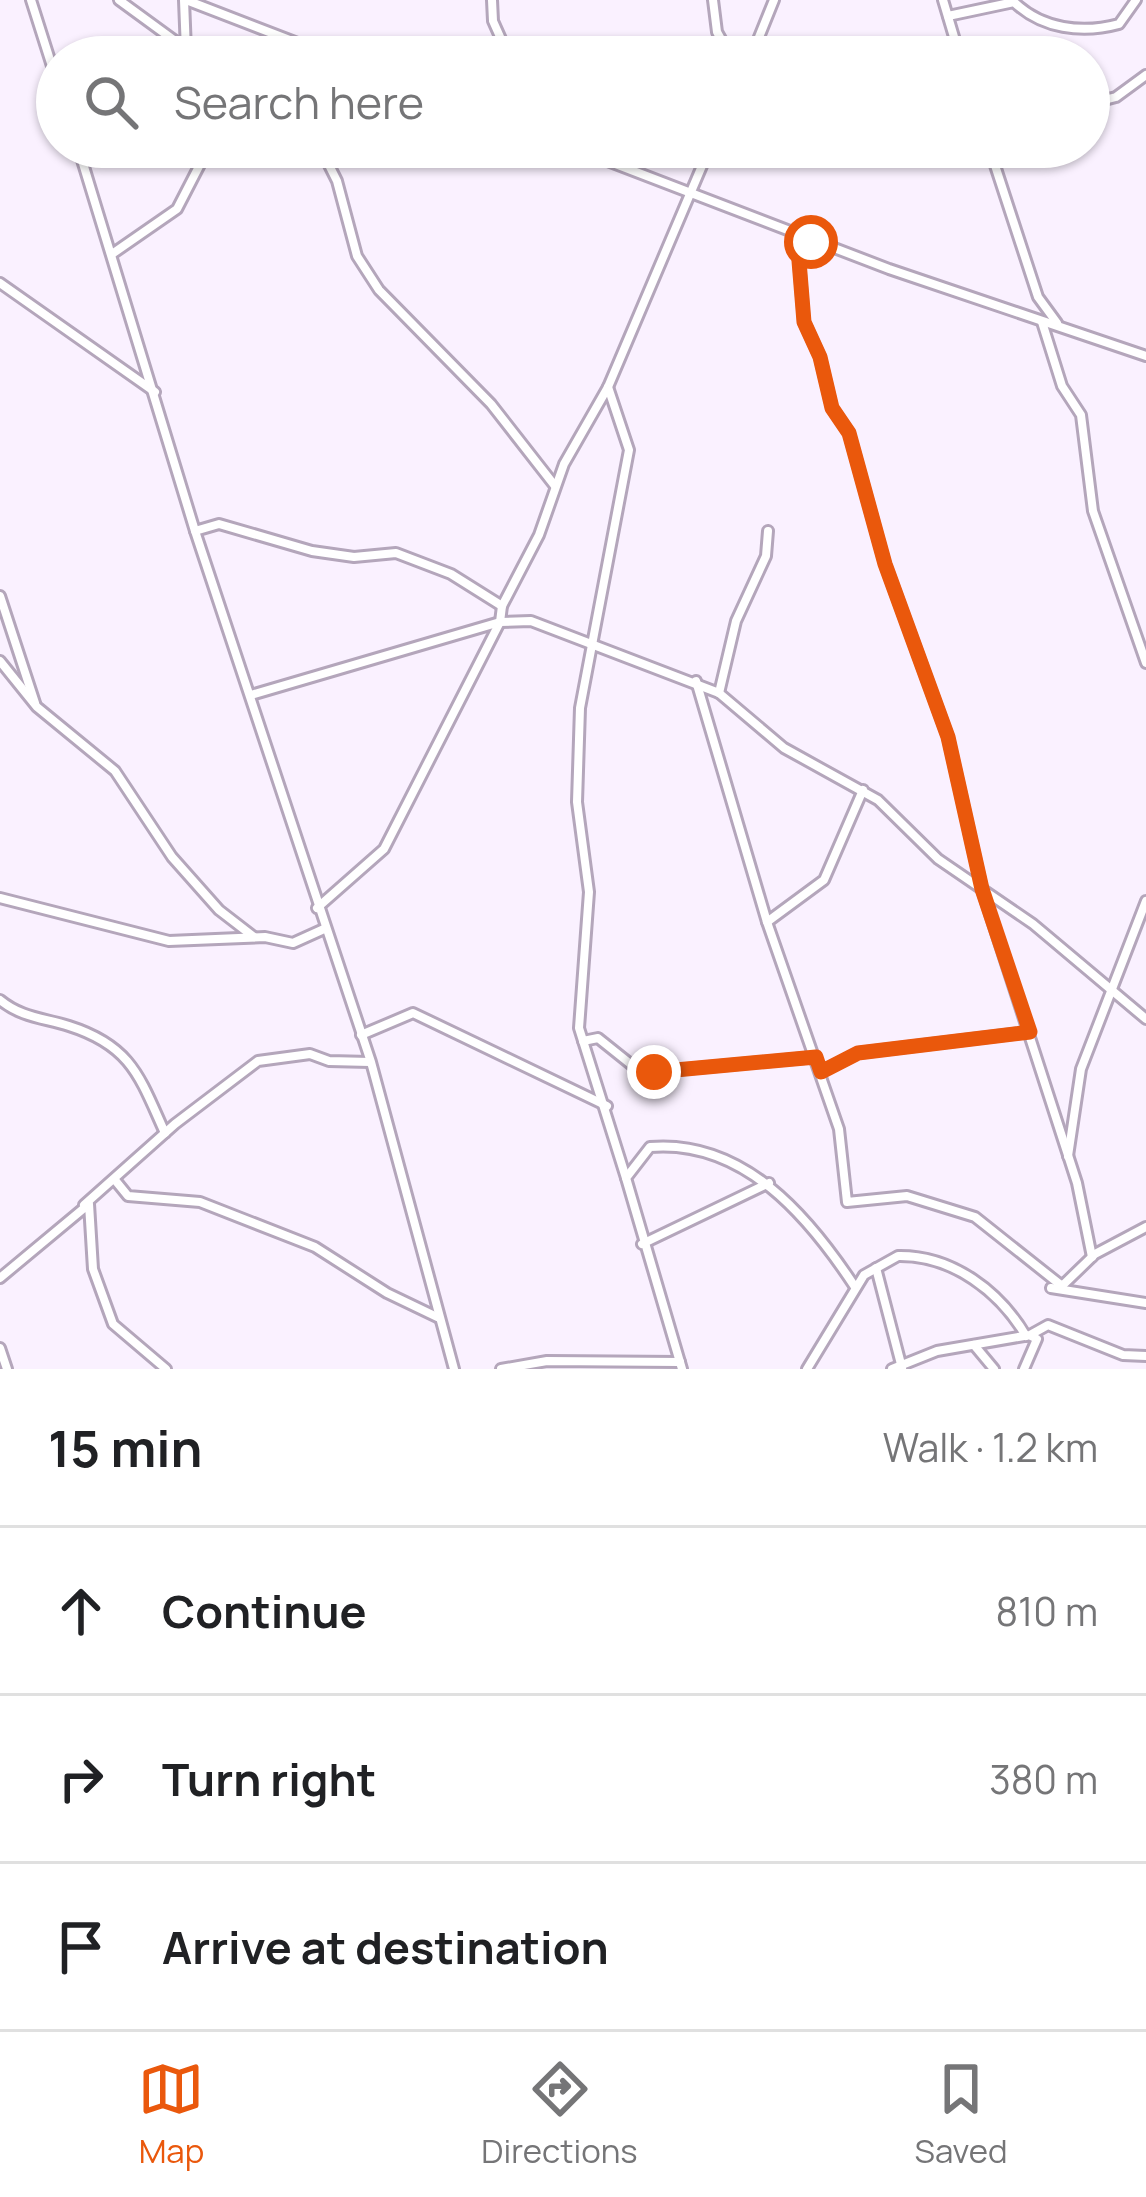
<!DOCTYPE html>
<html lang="en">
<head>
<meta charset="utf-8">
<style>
	:root { --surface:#fff; --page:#f2f2f2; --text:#202124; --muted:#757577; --line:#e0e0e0; --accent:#ea580c }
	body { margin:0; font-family:Manrope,sans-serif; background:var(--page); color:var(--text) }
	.stop { position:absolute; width:36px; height:36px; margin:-27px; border:9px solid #ea580c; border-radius:50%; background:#fff }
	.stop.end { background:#ea580c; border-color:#fff; box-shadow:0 3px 12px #0008 }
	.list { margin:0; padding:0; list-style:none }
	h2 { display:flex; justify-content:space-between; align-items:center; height:156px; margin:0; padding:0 48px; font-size:51px }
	h2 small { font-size:39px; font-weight:400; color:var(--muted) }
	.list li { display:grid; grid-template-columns:78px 1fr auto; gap:36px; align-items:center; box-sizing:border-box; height:168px; padding:0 48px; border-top:3px solid var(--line) }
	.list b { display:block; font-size:45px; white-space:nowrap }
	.list em { font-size:39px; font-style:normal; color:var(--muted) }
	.icon { flex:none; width:66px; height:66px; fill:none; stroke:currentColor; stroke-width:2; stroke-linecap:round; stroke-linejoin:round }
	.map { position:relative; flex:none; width:1146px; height:1369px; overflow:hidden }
	.search { position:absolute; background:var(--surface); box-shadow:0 3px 9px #0004; left:36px; right:36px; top:36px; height:132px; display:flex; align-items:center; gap:30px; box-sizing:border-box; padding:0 42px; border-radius:66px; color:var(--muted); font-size:45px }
	.sheet { height:660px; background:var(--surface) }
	nav { display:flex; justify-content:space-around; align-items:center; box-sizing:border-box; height:168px; border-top:3px solid var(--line); background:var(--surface); font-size:33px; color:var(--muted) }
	nav a { display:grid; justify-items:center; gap:6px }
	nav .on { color:var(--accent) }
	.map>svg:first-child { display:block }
</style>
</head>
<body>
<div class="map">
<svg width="1146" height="1369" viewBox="0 0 1146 1369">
	<rect width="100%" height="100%" fill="#faf1ff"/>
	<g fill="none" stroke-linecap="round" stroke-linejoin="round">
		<!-- street casing -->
		<g stroke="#b4a6bb" stroke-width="14">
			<g id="street">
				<polyline points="31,0 57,82"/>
				<polyline points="119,0 197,57"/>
				<polyline points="184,0 186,51"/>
				<polyline points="186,0 334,57"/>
				<polyline points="492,0 493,21 509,57"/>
				<polyline points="713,0 717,32 731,57"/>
				<polyline points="943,0 960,57"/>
				<path d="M948,16l66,-14c28,27 68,32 105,22l17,-24"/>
				<polyline points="751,57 774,0"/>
				<polyline points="1089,104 1116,97 1146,75"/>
				<polyline points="78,147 195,531 371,1062 454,1369"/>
				<polyline points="320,147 337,181 357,256 379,290 491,404 555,486"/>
				<polyline points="571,147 889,269 1146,356"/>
				<polyline points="989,147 1038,297 1057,323"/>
				<polyline points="812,241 799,261 804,322 820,357 832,408 849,433 885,564 948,737 982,889 1077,1183 1092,1257"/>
				<polyline points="112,254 177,209 209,147"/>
				<polyline points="0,283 155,392"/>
				<polyline points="1042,322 1062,386 1081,415 1093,511 1146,663"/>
				<polyline points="608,387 629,450 580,708 577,802 589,892 579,1028 626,1178"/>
				<polyline points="195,531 219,524 312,551 354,557 396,553 451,574 502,606"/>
				<polyline points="0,596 35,703"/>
				<polyline points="0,661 37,707 115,771 172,857 219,910 254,937"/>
				<polyline points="696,681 767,922 839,1129 847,1202 907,1196 975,1217 1062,1286 1095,1254 1146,1227"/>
				<polyline points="719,693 736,621 766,556 768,531"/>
				<polyline points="251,695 500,622 531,621 719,693 784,748 878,800 938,859 1033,924 1146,1019"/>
				<polyline points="0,898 169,941 265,937 293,943 324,929"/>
				<polyline points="317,908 384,849 500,622 502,606 539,535 564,464 608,387 710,147"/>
				<polyline points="767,922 824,880 863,790"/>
				<path d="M0,1000c22,18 44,18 69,26 63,20 71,52 96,107"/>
				<polyline points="361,1035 413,1013 607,1106"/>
				<polyline points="583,1041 598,1038 633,1066 654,1072 816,1057"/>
				<polyline points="821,1072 858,1053 1029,1032"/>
				<polyline points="1068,1156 1081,1069 1146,901"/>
				<polyline points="115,1180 128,1196 200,1202 315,1247 387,1293 437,1317"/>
				<polyline points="84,1205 175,1124 258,1061 310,1054 329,1061 370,1062"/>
				<polyline points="642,1244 769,1183"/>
				<polyline points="876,1268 902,1368"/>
				<polyline points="0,1278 89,1204 93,1269 113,1324 166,1369"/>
				<polyline points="1051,1288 1146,1303"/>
				<polyline points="974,1345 994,1369"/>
				<polyline points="0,1348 7,1369"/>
				<polyline points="501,1369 547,1361 680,1362"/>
				<path d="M682,1369l-56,-191 24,-31c94,-8 159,70 205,140"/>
				<path d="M807,1369l57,-94 34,-19c55,-1 102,36 128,80"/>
				<polyline points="892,1369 937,1351 1030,1335 1048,1325 1123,1355 1146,1356"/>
				<polyline points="1024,1369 1037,1339 1031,1336"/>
			</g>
		</g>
		<!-- street -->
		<use href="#street" stroke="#fff" stroke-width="8"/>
	</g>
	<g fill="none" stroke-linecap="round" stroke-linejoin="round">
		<!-- route -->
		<polyline stroke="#ea580c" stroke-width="15" points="654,1072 816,1057 821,1072 858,1053 1030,1032 982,889 948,737 885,564 849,433 832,408 820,357 804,322 799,261 811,242"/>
	</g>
</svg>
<div class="stop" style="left:811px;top:242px"></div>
<div class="stop end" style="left:654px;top:1072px"></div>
<div class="search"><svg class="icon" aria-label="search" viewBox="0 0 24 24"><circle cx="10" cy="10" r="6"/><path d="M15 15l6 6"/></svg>Search here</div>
</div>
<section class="sheet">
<h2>15 min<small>Walk · 1.2 km</small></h2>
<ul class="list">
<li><svg class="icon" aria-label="ahead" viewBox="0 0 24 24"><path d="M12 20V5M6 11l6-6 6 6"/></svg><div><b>Continue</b></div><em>810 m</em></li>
<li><svg class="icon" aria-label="right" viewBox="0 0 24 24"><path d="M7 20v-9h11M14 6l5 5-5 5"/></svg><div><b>Turn right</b></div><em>380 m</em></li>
<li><svg class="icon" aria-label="arrive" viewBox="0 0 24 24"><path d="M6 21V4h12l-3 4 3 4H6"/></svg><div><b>Arrive at destination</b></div></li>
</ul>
</section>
<nav>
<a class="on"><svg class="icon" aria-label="map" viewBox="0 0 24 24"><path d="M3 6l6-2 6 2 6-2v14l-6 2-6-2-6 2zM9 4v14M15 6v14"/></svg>Map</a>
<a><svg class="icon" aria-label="directions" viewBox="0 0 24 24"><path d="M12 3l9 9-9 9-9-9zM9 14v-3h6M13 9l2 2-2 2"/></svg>Directions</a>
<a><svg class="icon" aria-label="saved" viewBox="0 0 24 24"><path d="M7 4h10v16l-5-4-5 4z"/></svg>Saved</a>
</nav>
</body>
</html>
